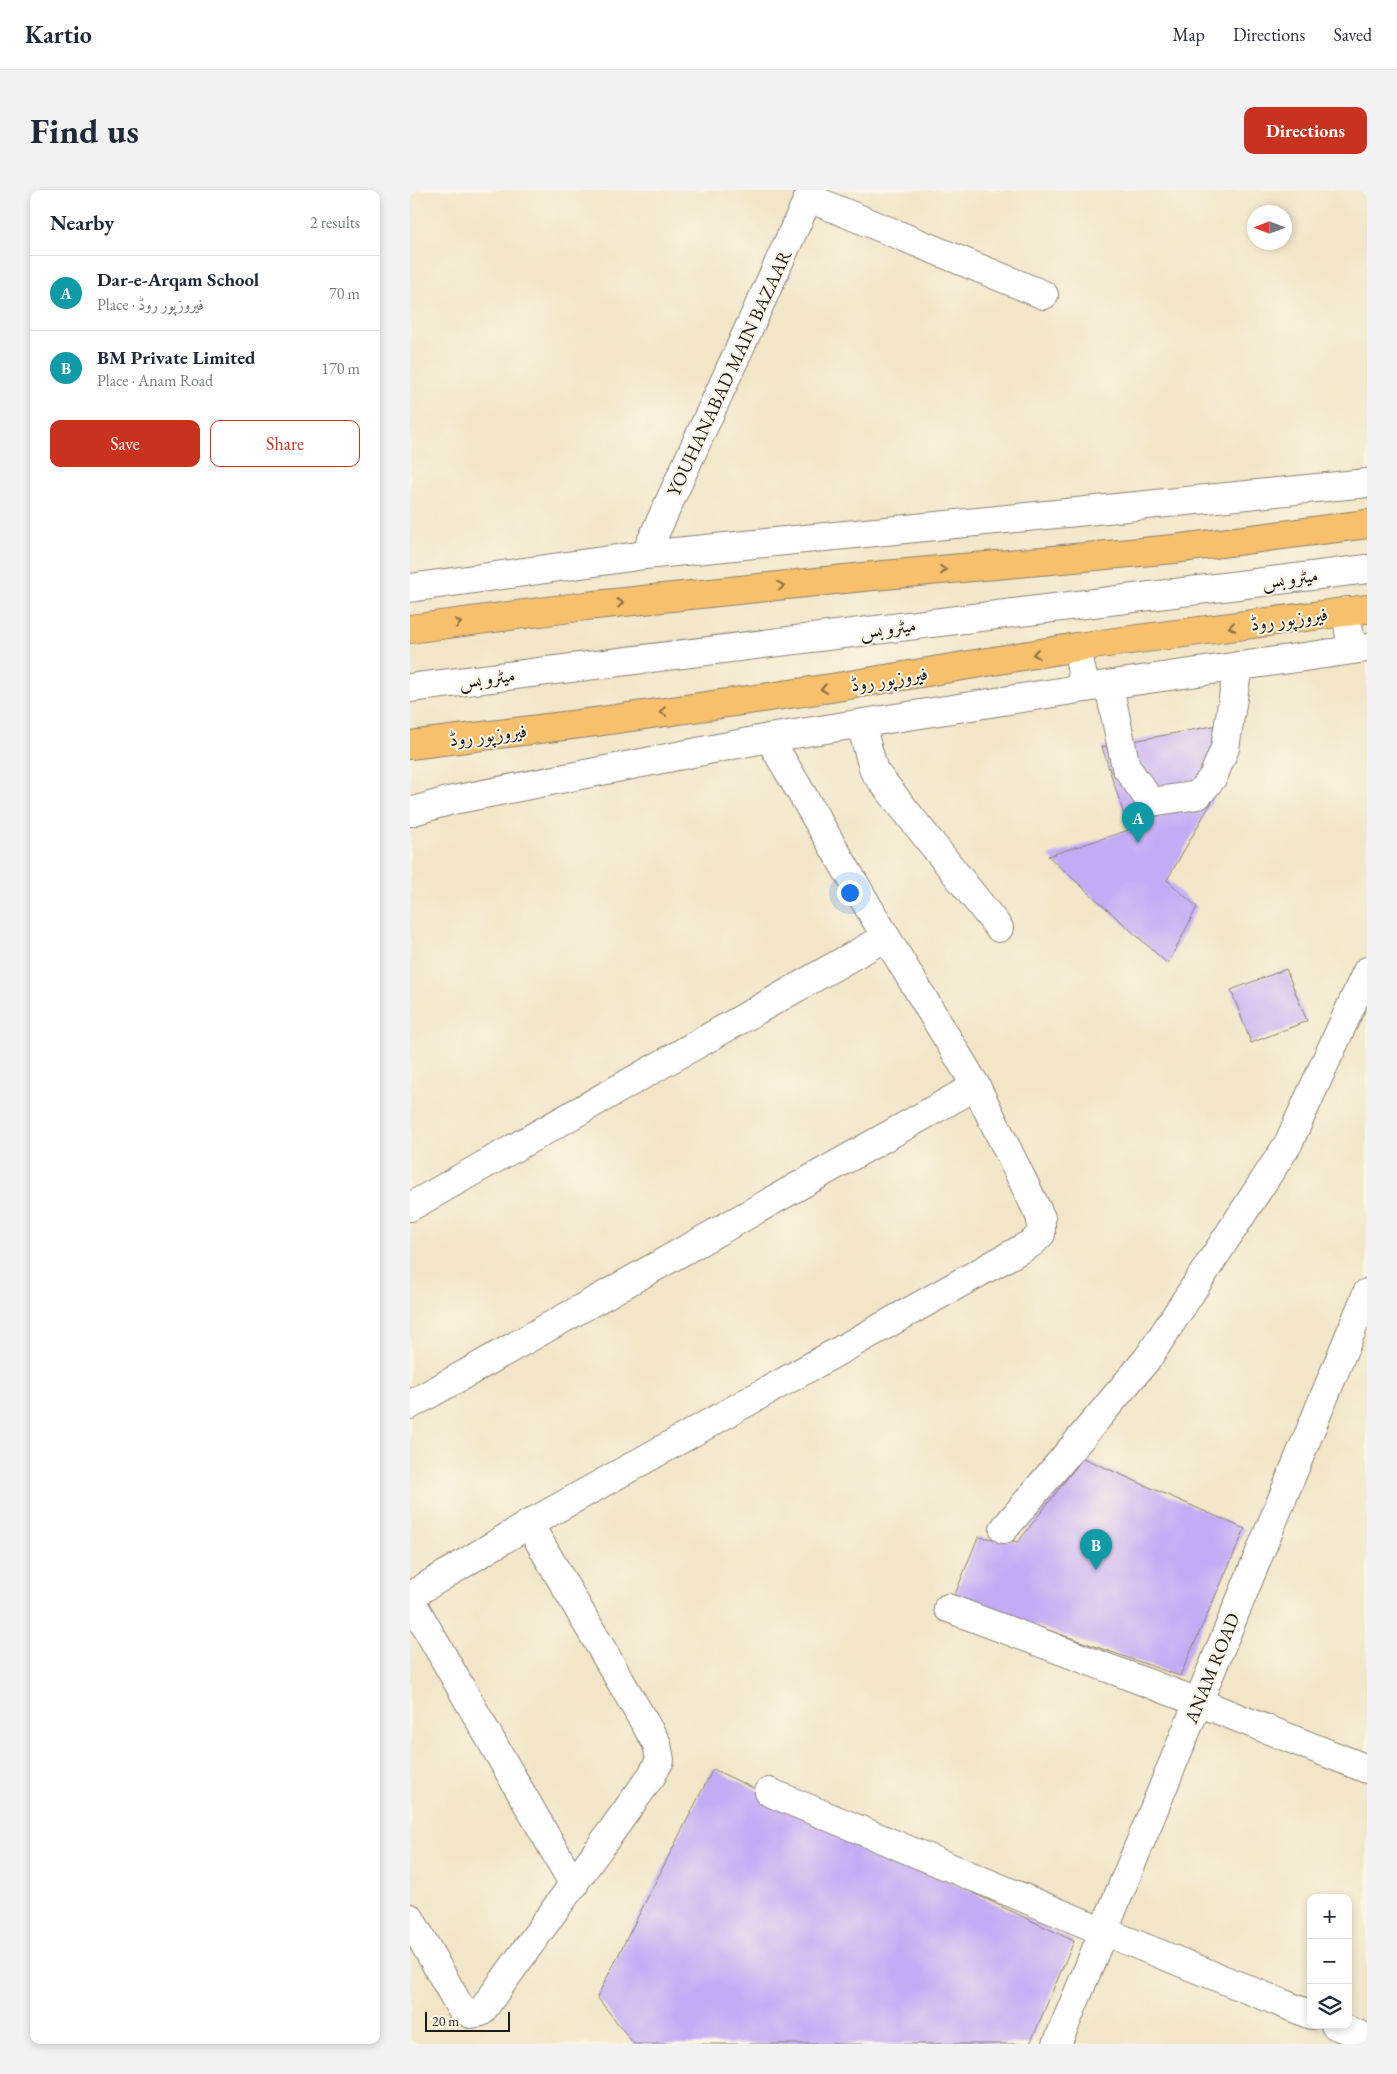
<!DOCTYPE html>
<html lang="en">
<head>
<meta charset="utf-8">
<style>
	:root { --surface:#fff; --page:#f2f2f3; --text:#1f2937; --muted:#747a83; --line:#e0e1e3; --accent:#c8321e }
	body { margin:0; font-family:"EB Garamond",Amiri,serif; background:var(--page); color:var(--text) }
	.controls { position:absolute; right:15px; bottom:15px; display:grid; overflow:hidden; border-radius:10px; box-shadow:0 2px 8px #0003 }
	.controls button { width:45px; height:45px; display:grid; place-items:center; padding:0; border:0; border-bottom:1px solid var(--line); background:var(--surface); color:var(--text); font:25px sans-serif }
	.compass { position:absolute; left:837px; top:15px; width:45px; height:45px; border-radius:50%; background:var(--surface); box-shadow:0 2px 8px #0003; rotate:270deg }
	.scale { position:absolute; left:15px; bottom:12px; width:85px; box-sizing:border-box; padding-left:5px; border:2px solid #1c1c1c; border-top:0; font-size:14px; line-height:18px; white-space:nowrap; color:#1c1c1c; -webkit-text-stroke:4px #fcf5e5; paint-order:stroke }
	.you { position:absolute; left:439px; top:702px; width:18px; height:18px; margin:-12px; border:4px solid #fff; border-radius:50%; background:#1a73e8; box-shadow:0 0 0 8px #1a73e833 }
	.badge { display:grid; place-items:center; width:32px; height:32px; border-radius:50%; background:var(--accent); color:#fff; font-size:16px; font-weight:700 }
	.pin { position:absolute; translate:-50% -41px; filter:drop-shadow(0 1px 2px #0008) }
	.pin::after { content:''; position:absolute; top:26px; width:18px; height:15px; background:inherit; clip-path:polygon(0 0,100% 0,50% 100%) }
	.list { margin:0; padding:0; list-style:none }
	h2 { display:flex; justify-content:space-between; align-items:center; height:65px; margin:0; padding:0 20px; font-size:21px }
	h2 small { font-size:16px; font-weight:400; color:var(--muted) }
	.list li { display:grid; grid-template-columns:32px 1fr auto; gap:15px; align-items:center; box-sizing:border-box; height:75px; padding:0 20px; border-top:1px solid var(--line) }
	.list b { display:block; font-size:19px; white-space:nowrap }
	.list p { margin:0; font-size:16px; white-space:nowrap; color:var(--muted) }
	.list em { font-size:16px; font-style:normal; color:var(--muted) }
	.actions { display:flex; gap:10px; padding:15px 20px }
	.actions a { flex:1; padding:11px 0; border:1px solid var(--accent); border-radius:10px; text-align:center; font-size:18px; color:var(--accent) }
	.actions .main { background:var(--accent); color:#fff }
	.icon { flex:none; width:28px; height:28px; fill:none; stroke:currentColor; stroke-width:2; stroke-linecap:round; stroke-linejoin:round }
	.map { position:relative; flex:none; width:957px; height:1854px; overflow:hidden; border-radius:10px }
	header { display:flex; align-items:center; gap:30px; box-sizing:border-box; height:70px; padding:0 25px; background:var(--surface); border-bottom:1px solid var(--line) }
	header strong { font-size:24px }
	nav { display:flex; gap:28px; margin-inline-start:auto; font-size:18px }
	.intro { display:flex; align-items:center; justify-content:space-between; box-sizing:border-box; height:120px; padding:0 30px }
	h1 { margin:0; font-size:35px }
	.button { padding:12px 22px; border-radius:10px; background:var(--accent); color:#fff; font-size:18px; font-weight:700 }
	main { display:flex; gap:30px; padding:0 30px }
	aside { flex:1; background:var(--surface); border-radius:10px; box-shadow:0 2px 8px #0003 }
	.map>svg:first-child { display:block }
</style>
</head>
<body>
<header>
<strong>Kartio</strong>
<nav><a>Map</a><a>Directions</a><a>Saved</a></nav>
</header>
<div class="intro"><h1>Find us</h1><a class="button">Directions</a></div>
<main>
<aside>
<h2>Nearby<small>2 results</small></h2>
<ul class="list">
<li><span class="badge" style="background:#0f9aa8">A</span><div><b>Dar-e-Arqam School</b><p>Place · فیروزپور روڈ</p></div><em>70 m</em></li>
<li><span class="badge" style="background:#0f9aa8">B</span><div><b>BM Private Limited</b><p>Place · Anam Road</p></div><em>170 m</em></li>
</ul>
<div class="actions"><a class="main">Save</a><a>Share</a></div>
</aside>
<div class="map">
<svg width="957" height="1854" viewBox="0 0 957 1854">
	<rect width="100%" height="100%" fill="#fcf5e5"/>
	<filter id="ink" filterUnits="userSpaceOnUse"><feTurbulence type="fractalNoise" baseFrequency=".02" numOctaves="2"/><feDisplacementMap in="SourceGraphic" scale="10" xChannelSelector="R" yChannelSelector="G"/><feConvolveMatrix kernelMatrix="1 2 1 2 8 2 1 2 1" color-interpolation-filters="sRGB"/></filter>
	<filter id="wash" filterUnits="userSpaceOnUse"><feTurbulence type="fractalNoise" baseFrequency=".0096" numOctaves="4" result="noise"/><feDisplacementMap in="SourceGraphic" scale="20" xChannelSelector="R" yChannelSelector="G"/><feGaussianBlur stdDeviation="1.12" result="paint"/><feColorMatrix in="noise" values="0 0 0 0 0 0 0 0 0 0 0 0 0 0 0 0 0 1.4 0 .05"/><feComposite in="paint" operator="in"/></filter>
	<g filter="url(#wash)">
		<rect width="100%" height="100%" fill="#f2e5c8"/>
		<g id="blocks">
			<!-- building -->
			<g fill="#c3abf5">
				<polygon points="824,532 824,573 757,690 787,717 758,774 638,666 719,640 692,557"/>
				<polygon points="876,779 897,831 841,853 821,800"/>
				<polygon points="673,1268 835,1339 770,1486 544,1407 568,1347 608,1352"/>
				<polygon points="303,1579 664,1751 620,1854 224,1854 187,1807"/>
			</g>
		</g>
	</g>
	<g filter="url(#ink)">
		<use href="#blocks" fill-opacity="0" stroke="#878072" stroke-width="1"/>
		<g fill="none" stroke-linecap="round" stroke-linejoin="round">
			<!-- minor casing -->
			<g stroke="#878072" stroke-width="30">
				<g id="minor">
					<polyline points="399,8 634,105"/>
					<polyline points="235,365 402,0"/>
					<polyline points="0,398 235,365 957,293"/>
					<polyline points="936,421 942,460"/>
					<polyline points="667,457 675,498"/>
					<polyline points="699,496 716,577 741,612 788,605 803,587 815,558 828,476"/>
					<polyline points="0,498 957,379"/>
					<polyline points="451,535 464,581 589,738"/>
					<polyline points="0,622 38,611 359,548 675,498 957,458"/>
					<polyline points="0,1017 476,747 359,548"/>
					<polyline points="0,1215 566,896 476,747"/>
					<polyline points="594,1339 738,1168 878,954 957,781"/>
					<polyline points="0,1406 119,1334 622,1053 631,1044 631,1028 566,896"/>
					<polyline points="0,1409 164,1695"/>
					<polyline points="538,1418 788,1512 957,1579"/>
					<polyline points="359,1602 693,1741 901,1825"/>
					<polyline points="0,1728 51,1819 61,1824 71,1822 242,1585 250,1570 247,1554 119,1334"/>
					<polyline points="925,1835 957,1848"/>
					<polyline points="647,1854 957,1103"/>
				</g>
			</g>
			<!-- major casing -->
			<g stroke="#878072" stroke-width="30">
				<g id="major">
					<polyline points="0,439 176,416 463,386 764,359 957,334"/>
					<polyline points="0,555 185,532 421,498 667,457 957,419"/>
				</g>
			</g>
			<!-- minor -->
			<use href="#minor" stroke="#fff" stroke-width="28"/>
			<!-- major -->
			<use href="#major" stroke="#f7c06c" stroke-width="28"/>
		</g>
		<!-- one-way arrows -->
		<defs><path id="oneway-chevron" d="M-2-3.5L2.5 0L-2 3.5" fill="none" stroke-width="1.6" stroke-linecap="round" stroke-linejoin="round" transform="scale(1.25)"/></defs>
		<g stroke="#8a6e44">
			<use href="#oneway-chevron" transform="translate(533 380) rotate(-5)"/>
			<use href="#oneway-chevron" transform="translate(371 396) rotate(-6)"/>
			<use href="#oneway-chevron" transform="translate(210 413) rotate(-6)"/>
			<use href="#oneway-chevron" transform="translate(48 433) rotate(-7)"/>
			<use href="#oneway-chevron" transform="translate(822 437) rotate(172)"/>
			<use href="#oneway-chevron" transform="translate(626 464) rotate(171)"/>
			<use href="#oneway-chevron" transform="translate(414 499) rotate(172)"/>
			<use href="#oneway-chevron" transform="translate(253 522) rotate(172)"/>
		</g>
	</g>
	<g text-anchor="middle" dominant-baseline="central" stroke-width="4" stroke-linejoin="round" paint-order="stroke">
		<!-- street labels -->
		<g font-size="19" fill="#1c1c1c" stroke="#fcf5e5">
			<text transform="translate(319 183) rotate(-65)">YOUHANABAD MAIN BAZAAR</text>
			<text transform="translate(880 388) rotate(-7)">میٹرو بس</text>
			<text transform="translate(879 429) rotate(-8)">فیروزپور روڈ</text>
			<text transform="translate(478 438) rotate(-7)">میٹرو بس</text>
			<text transform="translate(77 488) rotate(-7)">میٹرو بس</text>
			<text transform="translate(479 489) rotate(-9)">فیروزپور روڈ</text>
			<text transform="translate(78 545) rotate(-7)">فیروزپور روڈ</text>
			<text transform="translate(802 1478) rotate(-68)">ANAM ROAD</text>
		</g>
	</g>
</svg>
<div class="controls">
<button>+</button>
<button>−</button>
<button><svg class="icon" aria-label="layers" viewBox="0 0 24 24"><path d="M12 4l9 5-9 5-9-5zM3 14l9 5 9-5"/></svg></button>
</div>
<svg class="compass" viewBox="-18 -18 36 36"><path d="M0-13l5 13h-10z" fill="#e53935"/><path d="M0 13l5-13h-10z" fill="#747a83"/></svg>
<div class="scale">20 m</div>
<div class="you"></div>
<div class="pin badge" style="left:728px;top:653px;background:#0f9aa8">A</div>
<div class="pin badge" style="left:686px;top:1380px;background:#0f9aa8">B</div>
</div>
</main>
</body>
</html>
